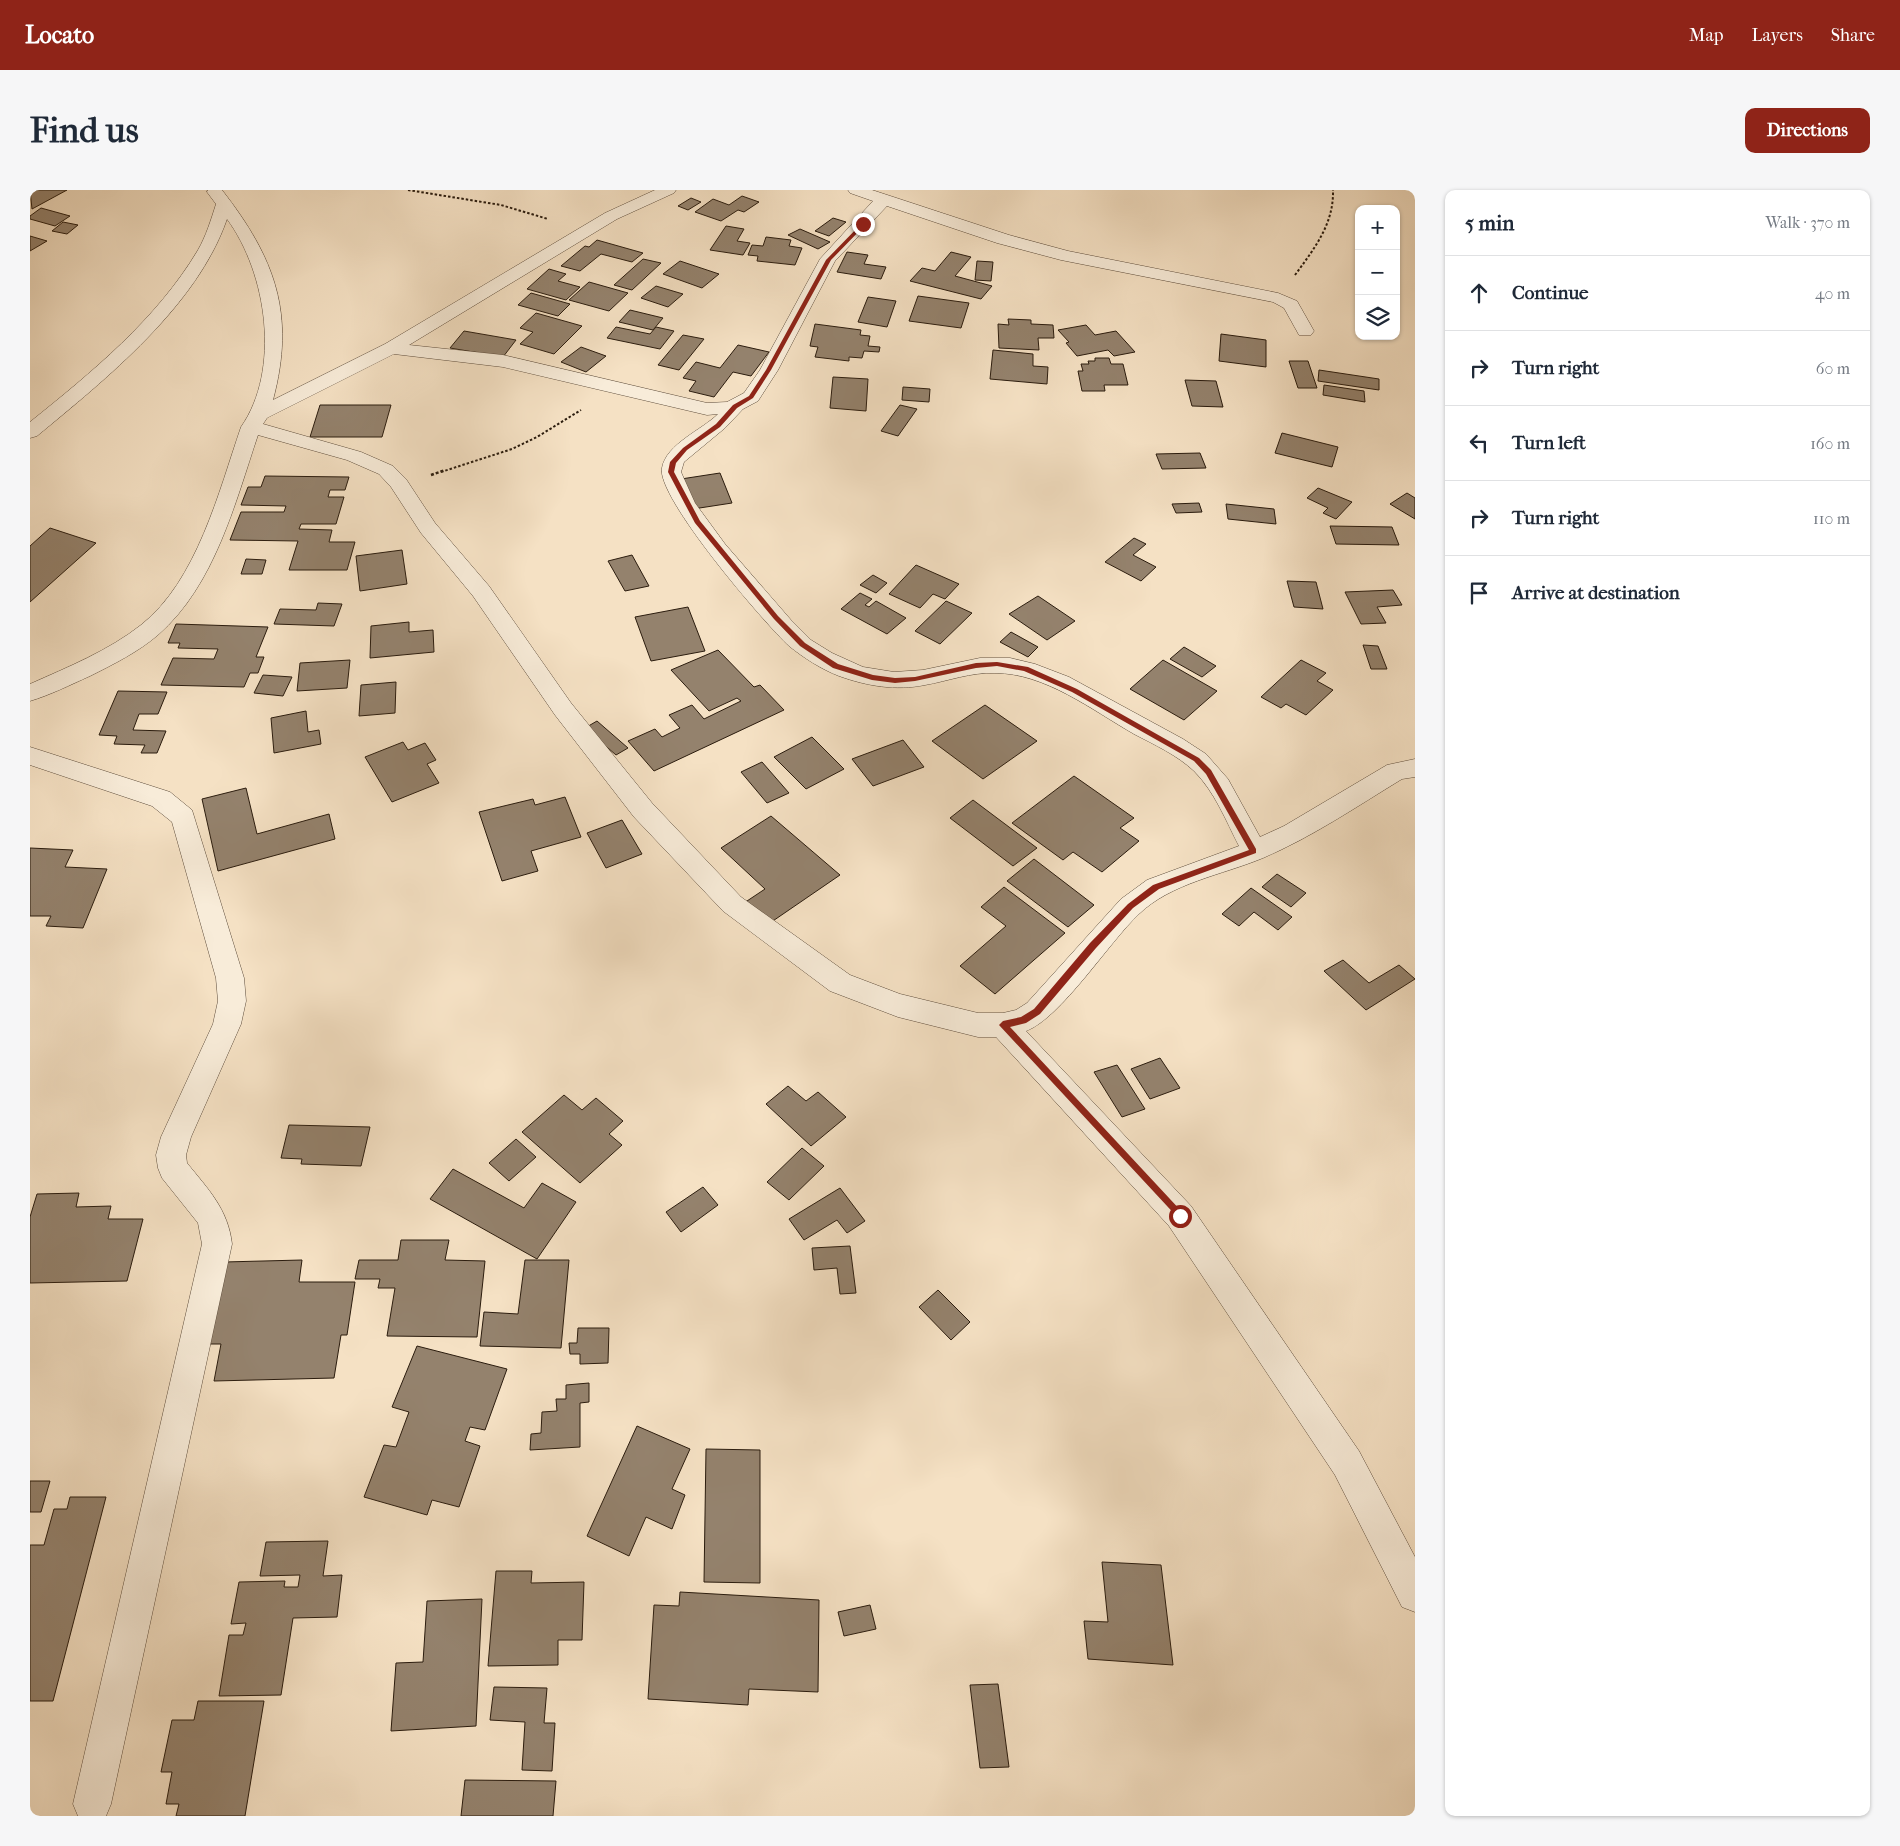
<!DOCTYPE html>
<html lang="en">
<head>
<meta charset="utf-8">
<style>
	:root { --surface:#fff; --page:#f6f6f7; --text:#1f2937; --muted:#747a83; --line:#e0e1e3; --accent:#8f2418 }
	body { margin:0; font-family:"IM FELL French Canon",serif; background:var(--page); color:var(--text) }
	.controls { position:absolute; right:15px; top:15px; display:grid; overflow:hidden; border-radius:10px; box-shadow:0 1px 4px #0004 }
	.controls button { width:45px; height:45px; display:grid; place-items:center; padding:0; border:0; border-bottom:1px solid var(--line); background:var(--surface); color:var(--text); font:25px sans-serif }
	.stop { position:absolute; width:15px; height:15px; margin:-11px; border:4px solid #8f2418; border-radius:50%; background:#fff }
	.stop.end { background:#8f2418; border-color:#fff; box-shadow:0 1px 5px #0008 }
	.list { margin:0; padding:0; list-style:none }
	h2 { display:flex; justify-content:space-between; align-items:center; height:65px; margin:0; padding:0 20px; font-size:21px }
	h2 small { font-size:16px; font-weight:400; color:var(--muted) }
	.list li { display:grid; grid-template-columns:32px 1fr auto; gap:15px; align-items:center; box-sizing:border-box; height:75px; padding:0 20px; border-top:1px solid var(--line) }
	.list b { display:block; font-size:19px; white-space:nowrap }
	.list em { font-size:16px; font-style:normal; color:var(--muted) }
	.icon { flex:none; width:28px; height:28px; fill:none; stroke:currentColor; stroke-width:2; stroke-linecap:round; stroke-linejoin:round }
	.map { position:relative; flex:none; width:1385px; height:1626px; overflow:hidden; border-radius:10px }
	header { display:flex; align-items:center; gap:30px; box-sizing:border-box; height:70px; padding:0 25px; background:var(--accent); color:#fff }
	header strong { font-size:24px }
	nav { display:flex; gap:28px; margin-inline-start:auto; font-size:18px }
	.intro { display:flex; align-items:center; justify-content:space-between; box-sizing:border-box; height:120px; padding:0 30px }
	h1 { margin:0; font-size:35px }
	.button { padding:12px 22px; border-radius:10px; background:var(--accent); color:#fff; font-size:18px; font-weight:700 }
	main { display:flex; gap:30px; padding:0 30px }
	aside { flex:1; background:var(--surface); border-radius:10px; box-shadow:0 1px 4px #0004 }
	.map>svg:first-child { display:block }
</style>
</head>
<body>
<header>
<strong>Locato</strong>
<nav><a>Map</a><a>Layers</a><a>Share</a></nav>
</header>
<div class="intro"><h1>Find us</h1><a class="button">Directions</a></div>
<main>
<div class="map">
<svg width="1385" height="1626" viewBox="0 0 1385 1626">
	<rect width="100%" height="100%" fill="#f5e1c4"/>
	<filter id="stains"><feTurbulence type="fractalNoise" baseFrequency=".004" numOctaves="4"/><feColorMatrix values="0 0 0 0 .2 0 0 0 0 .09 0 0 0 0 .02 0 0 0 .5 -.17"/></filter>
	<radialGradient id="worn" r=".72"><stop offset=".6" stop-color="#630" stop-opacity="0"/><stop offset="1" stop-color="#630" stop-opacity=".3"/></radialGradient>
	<!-- building -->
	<g fill="#94826d" stroke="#2b1c0e">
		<polygon points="0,0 37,0 2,19"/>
		<polygon points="712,6 729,12 714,22 708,20 691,31 665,22 683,9 699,15"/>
		<polygon points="661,8 671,12 658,20 648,16"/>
		<polygon points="11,18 40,26 25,36 0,29 0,26"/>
		<polygon points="803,28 816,32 799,46 785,41"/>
		<polygon points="33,32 48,35 37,44 22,41"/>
		<polygon points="696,36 714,39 707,51 720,53 713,65 680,60"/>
		<polygon points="770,39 800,52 788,59 758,45"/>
		<polygon points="0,46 17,51 0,61"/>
		<polygon points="736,47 761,50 759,56 772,58 765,75 727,71 728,66 718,65 722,55 733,56"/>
		<polygon points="567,50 613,63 602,72 571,64 550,81 531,76 555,56 559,57"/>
		<polygon points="817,62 838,65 834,74 856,77 851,89 807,82"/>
		<polygon points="921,62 941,67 925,86 962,96 951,109 880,91 892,78 905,81"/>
		<polygon points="613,69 631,73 602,100 584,95"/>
		<polygon points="650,71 689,84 672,98 633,84"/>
		<polygon points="947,71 963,72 961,91 945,90"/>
		<polygon points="519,79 536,84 528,91 550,97 536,110 497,99"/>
		<polygon points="559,92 598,103 579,121 539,110"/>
		<polygon points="626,96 653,104 638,117 611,108"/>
		<polygon points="501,103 540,114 528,126 488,115"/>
		<polygon points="888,106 939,113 931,138 879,131"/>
		<polygon points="838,107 866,111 857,137 828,132"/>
		<polygon points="600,120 633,128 623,140 589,132"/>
		<polygon points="506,123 552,136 524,164 490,154 503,142 490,138"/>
		<polygon points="978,129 1001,130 1001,134 1023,135 1024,148 1008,148 1009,160 969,158 968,134 979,135"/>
		<polygon points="785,134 831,140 830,145 840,146 838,156 850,157 849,162 834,161 832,168 819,167 819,171 785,167 788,157 780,156"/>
		<polygon points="1056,135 1065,145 1086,141 1105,162 1084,166 1078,160 1047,166 1036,153 1039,152 1028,140"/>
		<polygon points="586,137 620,144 626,137 644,141 630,159 577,148"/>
		<polygon points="434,141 486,150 473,167 420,158"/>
		<polygon points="1191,144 1236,150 1236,177 1189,171"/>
		<polygon points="653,145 674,149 649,180 628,175"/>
		<polygon points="708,155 739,162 721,186 703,182 684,207 659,201 666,191 653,188 666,172 690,178"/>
		<polygon points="551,157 576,166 556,182 531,172"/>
		<polygon points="963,160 1003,164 1003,176 1018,177 1017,194 960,189"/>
		<polygon points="1065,168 1079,168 1081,174 1093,174 1098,195 1074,195 1075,201 1052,201 1048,181 1053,181 1051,174 1059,174 1058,171 1065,171"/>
		<polygon points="1259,171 1278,171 1287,198 1268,198"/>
		<polygon points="1289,180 1349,189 1349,200 1288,191"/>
		<polygon points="803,187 838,189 836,221 800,218"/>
		<polygon points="1155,190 1186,191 1193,217 1162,216"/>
		<polygon points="1294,195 1334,201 1335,212 1293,205"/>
		<polygon points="873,197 900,199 899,212 872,210"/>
		<polygon points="290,215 361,215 352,247 280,247"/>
		<polygon points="870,215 887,219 868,246 851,241"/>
		<polygon points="1252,243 1308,257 1302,277 1245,263"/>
		<polygon points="1170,263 1176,278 1132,279 1126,264"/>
		<polygon points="690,283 702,313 663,319 651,289"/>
		<polygon points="235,286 319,287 315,300 300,300 298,307 314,307 306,334 271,334 269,339 302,340 299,352 325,352 317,380 259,380 268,351 200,350 211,322 254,322 256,316 211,315 218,297 231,297"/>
		<polygon points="1288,298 1322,312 1306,329 1293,323 1298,318 1277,308"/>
		<polygon points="1377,303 1385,308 1385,329 1360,314"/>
		<polygon points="1169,313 1172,322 1146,323 1142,314"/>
		<polygon points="1196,314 1244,319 1246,334 1198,329"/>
		<polygon points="1300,336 1362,337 1369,355 1306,354"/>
		<polygon points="20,338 66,353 0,412 0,356"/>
		<polygon points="1104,348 1116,354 1103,365 1126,377 1111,391 1075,372"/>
		<polygon points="372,360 377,394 330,401 326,366"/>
		<polygon points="602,365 619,396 595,401 578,371"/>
		<polygon points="216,369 236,370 232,384 211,384"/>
		<polygon points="886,375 929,394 915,409 903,404 890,418 859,404"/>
		<polygon points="843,385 857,393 846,403 830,395"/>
		<polygon points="1257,391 1286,392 1293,419 1264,417"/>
		<polygon points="1363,400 1372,415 1347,417 1356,433 1331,434 1315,402"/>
		<polygon points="830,403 842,409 835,415 839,417 846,411 876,428 857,444 811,419"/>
		<polygon points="1008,406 1045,431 1017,450 979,424"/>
		<polygon points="916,411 942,423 910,454 885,441"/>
		<polygon points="288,413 312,414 304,436 244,434 250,419 286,420"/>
		<polygon points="658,417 675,461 621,471 605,427"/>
		<polygon points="379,432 379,442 403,440 404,462 340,468 341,436"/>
		<polygon points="146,434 238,437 226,467 234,467 228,483 220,483 214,497 131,495 143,468 184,469 188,459 148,458 150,453 138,453"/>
		<polygon points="981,442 1008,457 998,467 970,452"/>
		<polygon points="1333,455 1348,456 1357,479 1341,479"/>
		<polygon points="1154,457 1186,476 1172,487 1140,469"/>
		<polygon points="688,460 724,497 730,495 754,520 624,581 598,551 625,539 632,547 650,538 639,525 662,515 674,529 711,511 707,508 679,521 641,480"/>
		<polygon points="320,470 317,498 267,501 270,473"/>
		<polygon points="1133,470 1187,501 1154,530 1100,499"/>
		<polygon points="1271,470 1296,483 1287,491 1303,500 1276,525 1256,514 1251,518 1231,507"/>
		<polygon points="233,485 262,487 253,506 224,503"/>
		<polygon points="366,492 365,523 329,526 331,495"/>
		<polygon points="88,501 137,502 128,524 109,524 103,540 136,541 127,563 111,563 115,555 84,554 87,546 69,545"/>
		<polygon points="955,515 1007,551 953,589 902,551"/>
		<polygon points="276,521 278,542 289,540 291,554 244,563 241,528"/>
		<polygon points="567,531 598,558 586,565 555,538"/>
		<polygon points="782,547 814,579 776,599 744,567"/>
		<polygon points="873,550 894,577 843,596 822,569"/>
		<polygon points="373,552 378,560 395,553 406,570 397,574 409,593 362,612 335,567"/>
		<polygon points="732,572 759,603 737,613 711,582"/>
		<polygon points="1044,586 1104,628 1090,638 1109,651 1072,682 1043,662 1033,670 982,633"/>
		<polygon points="216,598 227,644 299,624 305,649 188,681 172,609"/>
		<polygon points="535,607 551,647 501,661 508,681 472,691 449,622 503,609 505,615"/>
		<polygon points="943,610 1007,658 983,676 920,628"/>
		<polygon points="741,626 810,685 737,735 714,713 735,699 691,658"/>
		<polygon points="592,630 612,664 576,678 557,643"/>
		<polygon points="0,658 43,660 35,677 77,679 53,738 16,736 21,726 0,726"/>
		<polygon points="1004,669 1064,715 1038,737 977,691"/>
		<polygon points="1247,684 1276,703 1261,717 1232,697"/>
		<polygon points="974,697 1035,743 965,804 930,776 976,736 951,717"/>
		<polygon points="1221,698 1262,727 1248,740 1224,722 1209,736 1192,724"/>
		<polygon points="1313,770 1339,793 1369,775 1385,789 1336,820 1294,781"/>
		<polygon points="1130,868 1150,898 1120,909 1101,879"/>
		<polygon points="1087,875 1115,919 1092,927 1064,882"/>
		<polygon points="758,896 776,911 788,902 816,927 781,956 736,914"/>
		<polygon points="534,905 552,920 566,908 593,931 579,944 592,955 550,993 492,942"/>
		<polygon points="259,935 340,937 331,976 271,974 272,969 251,968"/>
		<polygon points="486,949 506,967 479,991 459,973"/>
		<polygon points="772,958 794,976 759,1010 737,992"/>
		<polygon points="423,979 494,1018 512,993 546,1012 507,1069 400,1009"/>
		<polygon points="673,997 688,1015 651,1042 636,1022"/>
		<polygon points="810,998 835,1031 817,1043 807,1030 774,1050 759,1029"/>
		<polygon points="49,1003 46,1017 81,1016 78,1029 113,1029 97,1091 0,1093 0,1027 7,1004"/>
		<polygon points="371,1050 419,1050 415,1070 455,1071 447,1147 357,1146 365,1098 348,1098 350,1089 325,1089 329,1070 368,1070"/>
		<polygon points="820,1056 826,1103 810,1104 807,1078 784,1080 782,1058"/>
		<polygon points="272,1070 269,1092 325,1092 317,1145 311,1145 304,1188 184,1191 191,1154 177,1154 194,1072"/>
		<polygon points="495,1070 539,1070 531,1158 450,1156 454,1122 488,1124"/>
		<polygon points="908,1100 940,1132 921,1150 889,1117"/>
		<polygon points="548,1138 579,1138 578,1173 550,1174 550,1164 540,1164 539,1153 547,1153"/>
		<polygon points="387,1156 477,1179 455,1240 440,1237 435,1251 450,1256 429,1317 402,1310 397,1325 334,1307 354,1255 366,1257 379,1222 362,1217"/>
		<polygon points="559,1193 559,1212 550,1213 550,1257 500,1260 501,1244 511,1243 512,1222 527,1221 526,1209 536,1209 536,1195"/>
		<polygon points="607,1236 660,1259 642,1299 655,1305 642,1339 616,1327 599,1366 557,1346"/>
		<polygon points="676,1259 730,1260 730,1393 674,1392"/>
		<polygon points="0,1291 20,1291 11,1322 0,1322"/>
		<polygon points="40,1307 76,1307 23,1511 0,1511 0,1355 14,1355 24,1319 37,1319"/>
		<polygon points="298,1351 293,1386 312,1385 307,1427 263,1428 251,1505 189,1506 199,1445 213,1445 216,1433 201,1434 209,1392 255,1391 254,1397 268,1397 270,1385 230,1386 236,1352"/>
		<polygon points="1072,1372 1131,1375 1143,1475 1058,1469 1054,1431 1078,1432"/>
		<polygon points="466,1381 502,1381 501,1393 554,1392 552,1450 528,1450 528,1475 458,1476"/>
		<polygon points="650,1402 789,1410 788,1502 719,1499 718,1515 618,1509 624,1415 649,1416"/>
		<polygon points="452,1409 446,1536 361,1541 366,1473 393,1472 397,1411"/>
		<polygon points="840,1415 846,1439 814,1446 808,1422"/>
		<polygon points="968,1494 979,1577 950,1578 940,1495"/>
		<polygon points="464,1497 517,1498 514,1533 525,1533 522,1581 492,1580 495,1532 460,1530"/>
		<polygon points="168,1511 234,1511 215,1626 146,1626 149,1614 136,1614 142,1582 131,1582 142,1530 164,1530"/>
		<polygon points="435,1590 526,1591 523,1626 431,1626"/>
	</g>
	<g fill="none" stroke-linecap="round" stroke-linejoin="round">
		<!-- minor casing -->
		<g stroke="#5e4d3c" stroke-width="1">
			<g id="minor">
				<path d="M178,0h14c53,68 74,124 51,210l112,-56 220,-131 50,-23h21l-2,3 -57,26 -208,126 94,10 204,48 20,-1 17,-9 16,-23 60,-111 53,-58 -23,-8 -2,-3h24l137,45 59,16 210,42 19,8 17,30 -3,4h-12l-15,-27 -11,-6 -212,-42 -64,-17 -110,-37 -52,55 -57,109 -20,31 -15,8 -18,19 -41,34 -3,10 14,31 30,41 66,76 20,20 21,13 31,14 31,5 29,-2 57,-12h30l25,6 34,13 114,62 23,15 22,25 32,58 24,-11 103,-61 28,-6v18l-13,2c-46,28 -90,58 -139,79 -41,17 -92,25 -124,56 -30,28 -78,104 -113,117l165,175 168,245 56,106v55l-13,-5 -67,-132 -166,-249 -173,-189h-18l-80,-20 -68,-26 -107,-80 -89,-94 -79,-102 -82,-119 -52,-63 -30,-46 -12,-13 -32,-14 -89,-25c-23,68 -43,150 -100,200 -20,17 -44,29 -68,41 -20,9 -40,19 -60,25v-17c38,-17 78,-33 111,-59 56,-44 78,-134 100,-198 40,-57 26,-154 -14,-208 -30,87 -121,160 -190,217l-7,2v-16c61,-49 127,-103 168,-172 8,-14 13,-30 18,-46l-9,-12zM364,164l109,13 204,48 11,-1c-16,16 -52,30 -56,54 -6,29 103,156 127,178 15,12 32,23 50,30 28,10 57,15 86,9 23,-4 46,-13 70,-12 50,0 97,37 139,61 21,11 43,21 60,37 21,21 32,50 45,75l-92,34 -26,19 -94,104 -11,7 -13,3h-25l-78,-19 -50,-19 -109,-78 -89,-94 -81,-100 -82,-117 -54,-63 -29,-44 -13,-13 -32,-14 -98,-28 4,-6z"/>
				<path d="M0,557l140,45 22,18 52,168 2,23 -5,23 -50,113 -5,18 1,8c21,26 41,46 45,81l-121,560 -5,12h-28l-5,-12 129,-560 -4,-21 -36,-45 -4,-10 -2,-13 5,-18 52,-113 5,-23 -2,-23 -44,-156 -20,-16 -122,-41z"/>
			</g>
		</g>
		<!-- path-far1 -->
		<g stroke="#2b1c0e" stroke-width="2" stroke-dasharray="2.5 2" stroke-linecap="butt">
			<polyline points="378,0 471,15 518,29"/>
			<path d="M1265,85c19,-26 39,-51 38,-85"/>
			<polyline points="411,282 482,259 507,247 551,220"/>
		</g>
		<!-- path -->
		<polyline stroke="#2b1c0e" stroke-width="2.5" stroke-dasharray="3 2" stroke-linecap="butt" points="401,285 415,280"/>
		<!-- minor -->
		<use href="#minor" fill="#f8ecd9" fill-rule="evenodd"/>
	</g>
	<!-- route -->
	<polygon fill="#8f2418" points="832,33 836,34 801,70 741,180 723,208 707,218 690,237 657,260 646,273 644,282 670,331 748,426 775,453 808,474 843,485 865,488 885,487 946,473 967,472 998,477 1047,499 1169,568 1181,580 1226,659 1226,663 1129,699 1103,718 1066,758 1010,824 996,833 980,837 1153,1023 1153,1029 1150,1030 969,835 973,831 991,827 1004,819 1060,753 1098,714 1123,695 1219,660 1176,584 1164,571 1042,502 994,481 967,476 946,478 885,491 865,493 842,490 803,478 770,456 744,429 665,333 638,282 640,272 653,258 686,234 703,215 719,206 736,180 796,70"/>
	<rect width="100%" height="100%" filter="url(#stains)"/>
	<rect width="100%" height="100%" fill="url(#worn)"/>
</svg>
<div class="controls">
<button>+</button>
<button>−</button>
<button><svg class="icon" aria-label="layers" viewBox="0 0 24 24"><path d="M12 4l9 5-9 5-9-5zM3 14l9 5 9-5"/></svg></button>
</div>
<div class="stop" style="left:1150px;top:1026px"></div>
<div class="stop end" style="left:833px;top:34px"></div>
</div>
<aside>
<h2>5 min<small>Walk · 370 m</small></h2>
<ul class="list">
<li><svg class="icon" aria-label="ahead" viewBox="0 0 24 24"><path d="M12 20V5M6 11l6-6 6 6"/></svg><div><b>Continue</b></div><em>40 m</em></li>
<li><svg class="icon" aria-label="right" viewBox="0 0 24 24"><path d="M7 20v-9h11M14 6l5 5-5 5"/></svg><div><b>Turn right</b></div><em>60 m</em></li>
<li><svg class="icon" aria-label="left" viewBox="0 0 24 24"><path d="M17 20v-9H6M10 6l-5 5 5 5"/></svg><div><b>Turn left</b></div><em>160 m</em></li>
<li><svg class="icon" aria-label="right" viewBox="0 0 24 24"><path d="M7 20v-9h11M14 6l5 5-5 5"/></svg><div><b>Turn right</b></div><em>110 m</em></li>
<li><svg class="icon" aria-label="arrive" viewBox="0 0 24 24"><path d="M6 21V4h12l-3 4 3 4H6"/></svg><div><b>Arrive at destination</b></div></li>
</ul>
</aside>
</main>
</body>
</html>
